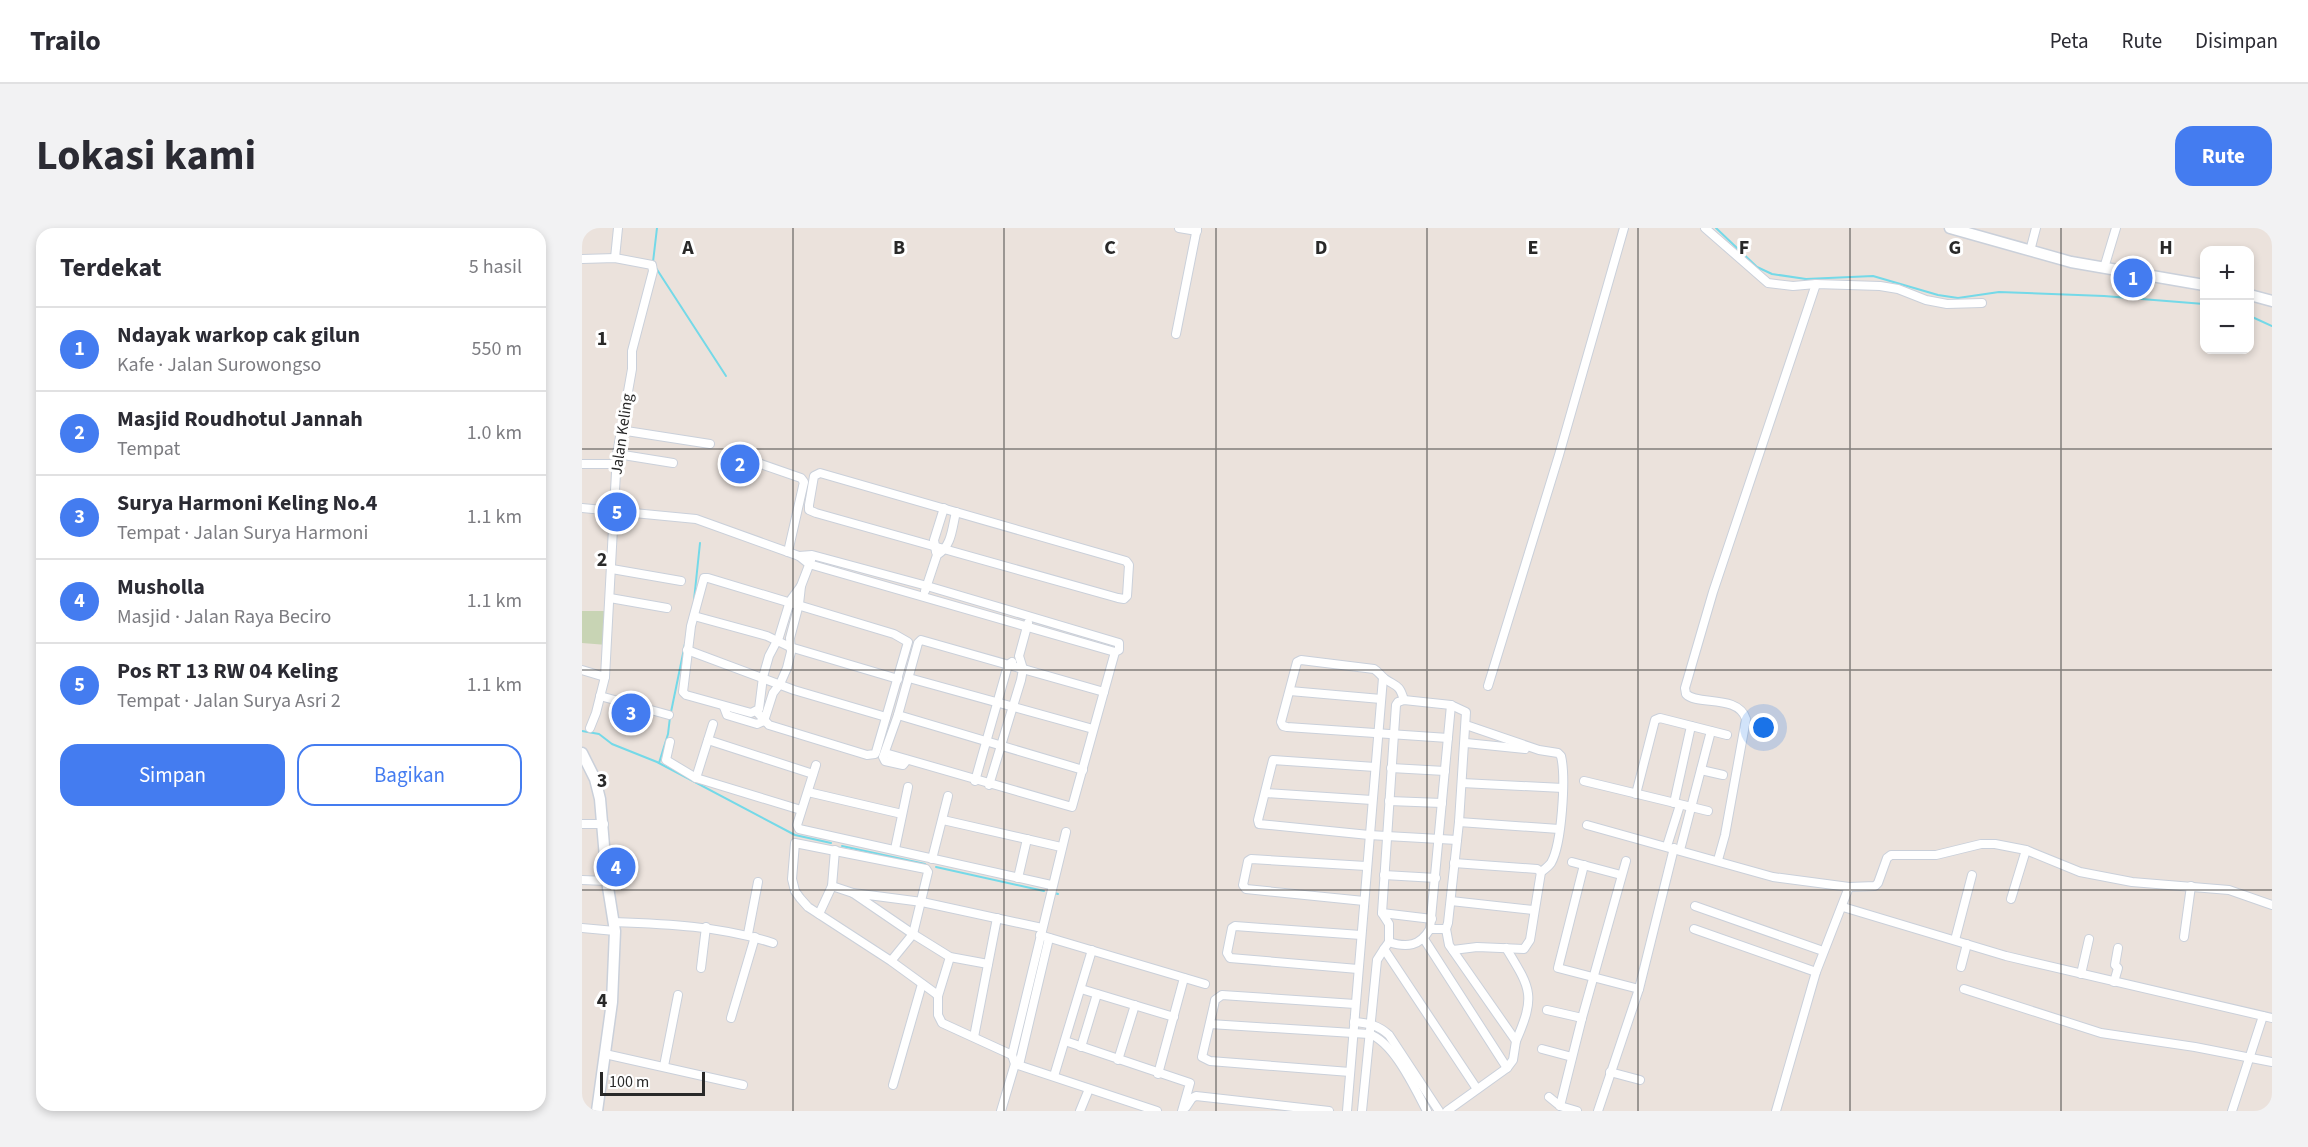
<!DOCTYPE html>
<html lang="id">
<head>
<meta charset="utf-8">
<style>
	:root { --surface:#fff; --page:#f2f2f3; --text:#2b2b33; --muted:#7c7c81; --line:#e1e1e2; --accent:#447cf0 }
	body { margin:0; font-family:"Source Sans 3",sans-serif; background:var(--page); color:var(--text) }
	.controls { position:absolute; right:18px; top:18px; display:grid; overflow:hidden; border-radius:12px; box-shadow:0 3px 9px #0003 }
	.controls button { width:54px; height:54px; display:grid; place-items:center; padding:0; border:0; border-bottom:2px solid var(--line); background:var(--surface); color:var(--text); font:30px sans-serif }
	.scale { position:absolute; left:18px; bottom:15px; width:105px; box-sizing:border-box; padding-left:6px; border:3px solid #292929; border-top:0; font-size:16px; line-height:21px; white-space:nowrap; color:#292929; -webkit-text-stroke:4px #fff; paint-order:stroke }
	.you { position:absolute; left:1182px; top:500px; width:21px; height:21px; margin:-15px; border:4px solid #fff; border-radius:50%; background:#1a73e8; box-shadow:0 0 0 9px #1a73e833 }
	.badge { display:grid; place-items:center; width:39px; height:39px; border-radius:50%; background:var(--accent); color:#fff; font-size:20px; font-weight:700 }
	.pin { position:absolute; translate:-50% -50%; border:3px solid #fff; box-shadow:0 2px 6px #0006 }
	.list { margin:0; padding:0; list-style:none }
	h2 { display:flex; justify-content:space-between; align-items:center; height:78px; margin:0; padding:0 24px; font-size:26px }
	h2 small { font-size:20px; font-weight:400; color:var(--muted) }
	.list li { display:grid; grid-template-columns:39px 1fr auto; gap:18px; align-items:center; box-sizing:border-box; height:84px; padding:0 24px; border-top:2px solid var(--line) }
	.list b { display:block; font-size:22px; white-space:nowrap }
	.list p { margin:0; font-size:20px; white-space:nowrap; color:var(--muted) }
	.list em { font-size:20px; font-style:normal; color:var(--muted) }
	.actions { display:flex; gap:12px; padding:18px 24px }
	.actions a { flex:1; padding:14px 0; border:2px solid var(--accent); border-radius:18px; text-align:center; font-size:21px; color:var(--accent) }
	.actions .main { background:var(--accent); color:#fff }
	.map { position:relative; flex:none; width:1690px; height:883px; overflow:hidden; border-radius:18px }
	header { display:flex; align-items:center; gap:36px; box-sizing:border-box; height:84px; padding:0 30px; background:var(--surface); border-bottom:2px solid var(--line) }
	header strong { font-size:28px }
	nav { display:flex; gap:33px; margin-inline-start:auto; font-size:21px }
	.intro { display:flex; align-items:center; justify-content:space-between; box-sizing:border-box; height:144px; padding:0 36px }
	h1 { margin:0; font-size:42px }
	.button { padding:15px 27px; border-radius:18px; background:var(--accent); color:#fff; font-size:21px; font-weight:700 }
	main { display:flex; gap:36px; padding:0 36px }
	aside { flex:1; background:var(--surface); border-radius:18px; box-shadow:0 3px 9px #0003 }
	.map>svg:first-child { display:block }
</style>
</head>
<body>
<header>
<strong>Trailo</strong>
<nav><a>Peta</a><a>Rute</a><a>Disimpan</a></nav>
</header>
<div class="intro"><h1>Lokasi kami</h1><a class="button">Rute</a></div>
<main>
<aside>
<h2>Terdekat<small>5 hasil</small></h2>
<ul class="list">
<li><span class="badge">1</span><div><b>Ndayak warkop cak gilun</b><p>Kafe · Jalan Surowongso</p></div><em>550 m</em></li>
<li><span class="badge">2</span><div><b>Masjid Roudhotul Jannah</b><p>Tempat</p></div><em>1.0 km</em></li>
<li><span class="badge">3</span><div><b>Surya Harmoni Keling No.4</b><p>Tempat · Jalan Surya Harmoni</p></div><em>1.1 km</em></li>
<li><span class="badge">4</span><div><b>Musholla</b><p>Masjid · Jalan Raya Beciro</p></div><em>1.1 km</em></li>
<li><span class="badge">5</span><div><b>Pos RT 13 RW 04 Keling</b><p>Tempat · Jalan Surya Asri 2</p></div><em>1.1 km</em></li>
</ul>
<div class="actions"><a class="main">Simpan</a><a>Bagikan</a></div>
</aside>
<div class="map">
<svg width="1690" height="883" viewBox="0 0 1690 883">
	<rect width="100%" height="100%" fill="#ebe2dc"/>
	<!-- cemetery -->
	<polygon fill="#c8d4b4" points="0,383 27,383 25,417 0,415"/>
	<g fill="none" stroke-linecap="round" stroke-linejoin="round">
		<!-- stream -->
		<g stroke="#74d9e8" stroke-width="2">
			<polyline points="1134,0 1175,39 1190,46 1224,51 1291,48 1356,67 1376,70 1417,64 1522,68 1622,76"/>
			<polyline points="71,34 75,0"/>
			<polyline points="74,40 144,148"/>
			<polyline points="1668,88 1690,98"/>
			<polyline points="112,372 118,315"/>
			<polyline points="89,484 103,416"/>
			<polyline points="0,503 17,506 30,516 75,534 213,607 249,615"/>
			<polyline points="77,535 86,506 88,489"/>
			<polyline points="260,618 343,636"/>
			<polyline points="354,639 462,663"/>
			<polyline points="473,665 476,666"/>
		</g>
		<!-- minor casing -->
		<g stroke="#cad0da" stroke-width="10">
			<g id="minor">
				<polyline points="597,0 615,3"/>
				<polyline points="1123,0 1186,55 1211,58 1234,56 1298,58 1316,61 1344,72 1365,76 1400,75"/>
				<polyline points="1448,23 1454,0"/>
				<polyline points="33,30 36,0"/>
				<polyline points="0,31 33,30 70,37 71,43 50,123 50,141 35,226 23,449 14,485 8,500"/>
				<polyline points="1522,40 1534,0"/>
				<polyline points="594,106 615,0"/>
				<polyline points="38,202 128,216"/>
				<polyline points="35,226 91,235"/>
				<polyline points="176,235 219,250 222,254 206,324"/>
				<polyline points="0,236 35,236"/>
				<polygon points="238,245 544,333 547,337 545,368 542,371 536,370 234,285 227,282 227,277 232,248"/>
				<polyline points="0,280 114,291 217,328 227,336 533,424"/>
				<polyline points="354,324 352,312 362,280"/>
				<polyline points="217,328 230,327 345,358 537,415 537,422 533,424 490,579 303,525"/>
				<polyline points="30,341 99,353"/>
				<path d="M343,363l12,-36c15,-9 15,-27 19,-43"/>
				<polyline points="28,370 85,380"/>
				<polyline points="112,388 185,408 208,419 316,451"/>
				<polyline points="105,422 212,462 304,489"/>
				<polyline points="0,442 23,449"/>
				<polyline points="327,450 511,501"/>
				<polyline points="906,458 977,227 1042,0"/>
				<polyline points="708,463 799,471"/>
				<polyline points="18,468 87,487"/>
				<path d="M822,472c-5,-16 -7,-13 -19,-21 -4,-3 -6,-7 -11,-10l-73,-9 -4,2 -16,60 2,4 4,1 161,11"/>
				<polyline points="142,479 145,487 175,496 182,493 191,465 198,456 205,440 209,424 208,410 217,376 219,358 229,332"/>
				<polyline points="174,483 187,497 285,527 293,526 294,524 326,414 312,406 126,350 122,350 109,398 101,464 104,467 169,485 177,481 181,449 187,428 197,409 208,373 219,358"/>
				<polyline points="316,487 501,542"/>
				<path d="M884,497l73,25 19,3 3,3c5,21 1,88 -10,107 -3,4 -6,6 -10,9"/>
				<polyline points="126,512 231,546"/>
				<polyline points="88,514 84,532 114,550 219,582"/>
				<polyline points="884,515 943,521"/>
				<polyline points="325,532 321,537 303,533 301,529 316,487 336,415 339,412 522,464"/>
				<polyline points="234,537 215,597 217,601 469,657"/>
				<polyline points="793,539 691,532 676,592 677,596 787,607 875,612"/>
				<polyline points="809,540 863,543"/>
				<polyline points="1119,542 1141,547"/>
				<polyline points="114,550 131,496"/>
				<polyline points="393,553 426,437 430,434"/>
				<polyline points="1002,553 1126,583"/>
				<polyline points="880,555 981,560"/>
				<polyline points="407,557 439,452 441,441 437,428 446,395"/>
				<polyline points="226,564 320,586"/>
				<polyline points="684,565 790,572"/>
				<polyline points="1054,566 1073,492 1078,490 1145,507"/>
				<polyline points="807,573 860,575"/>
				<polyline points="1092,575 1109,498"/>
				<polyline points="361,592 479,619"/>
				<polyline points="877,594 977,601"/>
				<polyline points="0,596 22,596"/>
				<polyline points="1005,597 1191,649 1267,659 1234,744 1194,883"/>
				<polyline points="1085,618 1098,577"/>
				<polyline points="313,621 326,559"/>
				<polyline points="1098,622 1129,503"/>
				<polyline points="350,631 366,568"/>
				<path d="M1136,632l7,-25 21,-116c-8,-25 -49,-13 -60,-25l-1,-6 28,-96 103,-308"/>
				<polyline points="990,634 1039,647"/>
				<polyline points="1002,637 976,740 1057,761"/>
				<polyline points="802,647 854,650"/>
				<polyline points="436,650 445,611"/>
				<polyline points="0,652 25,653"/>
				<polyline points="250,658 271,665"/>
				<polyline points="1267,659 1293,658 1296,655 1305,630 1309,627 1354,627 1399,616 1413,616 1444,622 1498,644 1550,654 1647,662 1690,677"/>
				<polyline points="1429,671 1444,622"/>
				<polyline points="782,673 664,661 661,657 666,633 669,631 784,638"/>
				<polyline points="869,673 951,682"/>
				<polyline points="1113,678 1241,723"/>
				<polyline points="1261,679 1424,728 1690,790"/>
				<polyline points="800,685 850,691"/>
				<polyline points="237,686 250,658 253,622"/>
				<path d="M31,694c55,2 107,4 160,21"/>
				<polyline points="0,700 33,703"/>
				<polyline points="848,701 864,701 866,695 877,594 884,484 869,477 822,472 816,474 814,477 812,506 800,685 807,696 807,714 802,721 895,861"/>
				<polyline points="864,701 867,717 934,813 931,832 925,840 865,883"/>
				<polyline points="1112,701 1234,744"/>
				<polyline points="166,706 176,654"/>
				<polyline points="458,707 623,756"/>
				<polyline points="1602,709 1609,658"/>
				<polyline points="842,711 925,840"/>
				<polyline points="1373,712 1390,647"/>
				<path d="M807,714c18,6 31,4 41,-13l21,-224"/>
				<path d="M924,720c25,41 30,47 10,93"/>
				<polyline points="871,722 895,719 942,721 948,712 959,644 955,641 872,635"/>
				<polyline points="309,733 331,706 346,644 344,641 213,615 210,651 213,663 218,670 226,679 309,733 353,765 356,768 356,787 360,795 430,827"/>
				<polyline points="406,736 368,729 331,706 271,665 340,674 460,700"/>
				<polyline points="1379,739 1385,716"/>
				<polyline points="119,740 124,699"/>
				<polyline points="776,741 648,730 645,725 650,700 653,698 779,707"/>
				<polyline points="1499,746 1507,711"/>
				<polyline points="1532,754 1536,740 1533,737 1536,720"/>
				<polyline points="499,761 592,789"/>
				<polyline points="1382,761 1519,805 1613,819 1690,834"/>
				<polyline points="356,768 368,729"/>
				<polyline points="965,782 1000,790"/>
				<polyline points="149,790 173,709"/>
				<path d="M772,794c14,1 24,3 35,13l50,76"/>
				<path d="M628,796l159,10c25,8 46,55 58,77"/>
				<polyline points="392,809 415,690"/>
				<polyline points="483,813 608,855 600,883"/>
				<polyline points="499,819 515,766"/>
				<polyline points="960,821 990,829"/>
				<polyline points="23,826 161,857"/>
				<polyline points="536,832 553,777"/>
				<polyline points="433,836 575,883"/>
				<polyline points="437,837 467,710"/>
				<polyline points="82,838 96,767"/>
				<polyline points="768,844 628,833 620,829 632,777 633,772 640,767 773,776"/>
				<polyline points="1028,844 1058,852"/>
				<polyline points="576,846 602,750"/>
				<polyline points="472,848 510,722"/>
				<polyline points="311,857 340,756"/>
				<polyline points="967,869 978,878 995,883"/>
				<polyline points="978,878 1000,790 1044,633"/>
				<polyline points="604,879 610,870 614,868 747,883"/>
				<polyline points="419,883 433,836 430,827 484,604"/>
				<polyline points="498,883 507,861"/>
				<polyline points="765,883 801,450"/>
				<polyline points="780,883 795,732 802,721"/>
				<polyline points="1016,883 1057,761 1092,620"/>
				<polyline points="1650,883 1681,788"/>
			</g>
		</g>
		<!-- tertiary casing -->
		<g stroke="#cad0da" stroke-width="13">
			<g id="tertiary">
				<polyline points="1368,0 1489,34 1622,57"/>
				<polyline points="1668,67 1690,73"/>
				<polyline points="0,525 13,551 18,571 25,653 33,703 30,774 15,883"/>
			</g>
		</g>
		<!-- minor -->
		<use href="#minor" stroke="#fff" stroke-width="8"/>
		<!-- tertiary -->
		<use href="#tertiary" stroke="#fff" stroke-width="10"/>
	</g>
	<!-- grid -->
	<path fill="none" stroke="#292929" stroke-width="1.5" stroke-opacity="0.55" d="M211,0v883M422,0v883M634,0v883M845,0v883M1056,0v883M1268,0v883M1479,0v883M0,221h1690M0,442h1690M0,662h1690"/>
	<g text-anchor="middle" dominant-baseline="central" stroke-width="6" stroke-linejoin="round" paint-order="stroke">
		<!-- street labels -->
		<g font-size="16" fill="#292929" stroke="#fff">
			<text transform="translate(40 206) rotate(-82)">Jalan Keling</text>
		</g>
	</g>
	<g font-size="20" text-anchor="middle" font-weight="bold" fill="#292929" stroke="#fff" stroke-width="6" stroke-linejoin="round" paint-order="stroke">
		<text x="106" y="26">A</text>
		<text x="317" y="26">B</text>
		<text x="528" y="26">C</text>
		<text x="739" y="26">D</text>
		<text x="951" y="26">E</text>
		<text x="1162" y="26">F</text>
		<text x="1373" y="26">G</text>
		<text x="1584" y="26">H</text>
		<text x="20" y="117">1</text>
		<text x="20" y="338">2</text>
		<text x="20" y="559">3</text>
		<text x="20" y="779">4</text>
	</g>
</svg>
<div class="controls">
<button>+</button>
<button>−</button>
</div>
<div class="scale">100 m</div>
<div class="you"></div>
<div class="pin badge" style="left:1551px;top:50px">1</div>
<div class="pin badge" style="left:158px;top:236px">2</div>
<div class="pin badge" style="left:49px;top:485px">3</div>
<div class="pin badge" style="left:34px;top:639px">4</div>
<div class="pin badge" style="left:35px;top:284px">5</div>
</div>
</main>
</body>
</html>
